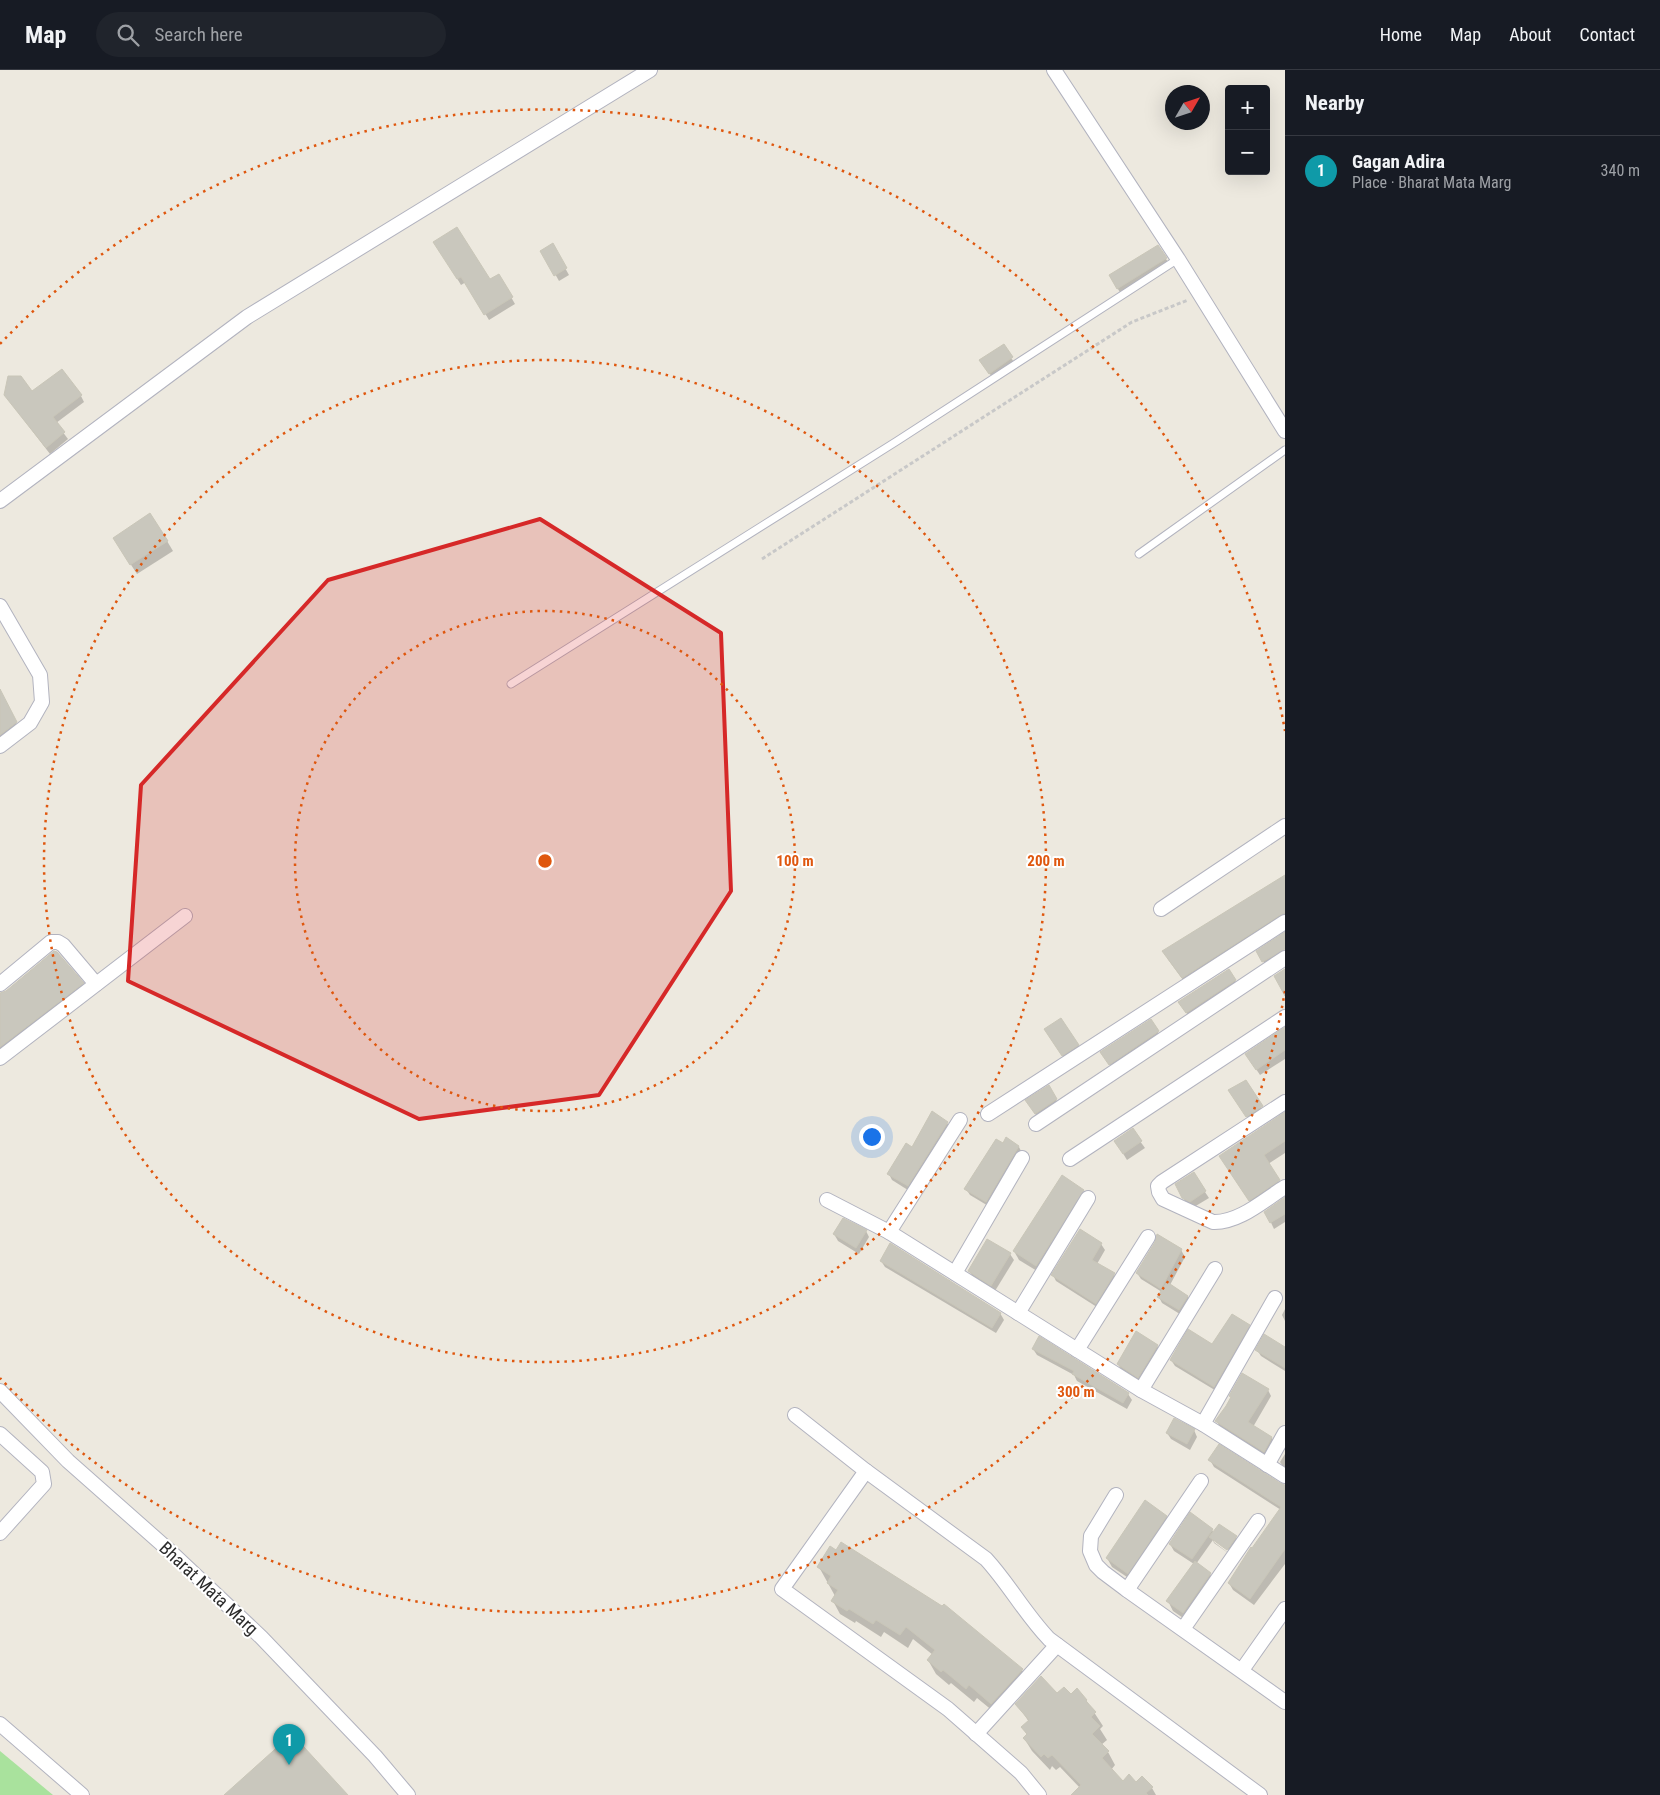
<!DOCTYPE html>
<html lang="en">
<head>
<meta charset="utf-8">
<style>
	:root { --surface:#171b24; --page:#20242c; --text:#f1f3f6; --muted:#9ea1a6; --line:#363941; --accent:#db2777 }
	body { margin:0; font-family:"Roboto Condensed",sans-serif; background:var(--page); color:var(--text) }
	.controls { position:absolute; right:15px; top:15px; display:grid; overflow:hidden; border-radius:5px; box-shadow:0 5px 20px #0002 }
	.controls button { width:45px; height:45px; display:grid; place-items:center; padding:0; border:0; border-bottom:1px solid var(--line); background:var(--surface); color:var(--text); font:25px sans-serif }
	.compass { position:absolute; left:1165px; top:15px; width:45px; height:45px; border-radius:50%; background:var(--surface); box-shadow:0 5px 20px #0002; rotate:51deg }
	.you { position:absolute; left:871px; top:1066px; width:18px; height:18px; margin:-12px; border:4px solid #fff; border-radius:50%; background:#1a73e8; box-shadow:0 0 0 8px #1a73e833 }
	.badge { display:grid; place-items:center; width:32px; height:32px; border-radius:50%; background:var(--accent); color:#fff; font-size:16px; font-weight:700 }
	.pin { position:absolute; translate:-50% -41px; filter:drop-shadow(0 1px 2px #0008) }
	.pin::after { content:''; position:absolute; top:26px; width:18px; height:15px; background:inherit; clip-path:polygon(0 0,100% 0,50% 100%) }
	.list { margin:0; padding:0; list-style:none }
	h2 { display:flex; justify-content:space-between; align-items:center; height:65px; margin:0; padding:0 20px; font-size:21px }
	h2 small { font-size:16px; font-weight:400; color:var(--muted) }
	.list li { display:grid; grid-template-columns:32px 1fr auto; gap:15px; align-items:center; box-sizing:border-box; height:70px; padding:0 20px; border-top:1px solid var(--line) }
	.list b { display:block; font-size:19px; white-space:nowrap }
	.list p { margin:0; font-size:16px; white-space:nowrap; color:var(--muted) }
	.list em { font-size:16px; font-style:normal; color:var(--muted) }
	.icon { flex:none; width:28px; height:28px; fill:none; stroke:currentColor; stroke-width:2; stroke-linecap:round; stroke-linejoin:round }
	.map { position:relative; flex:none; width:1285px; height:1725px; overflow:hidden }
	header { display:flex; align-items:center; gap:30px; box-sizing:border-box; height:70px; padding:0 25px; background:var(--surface); border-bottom:1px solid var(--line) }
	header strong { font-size:24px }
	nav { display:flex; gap:28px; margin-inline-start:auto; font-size:18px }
	.search { width:350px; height:45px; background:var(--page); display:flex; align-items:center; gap:12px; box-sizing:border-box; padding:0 18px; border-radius:28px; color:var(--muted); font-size:19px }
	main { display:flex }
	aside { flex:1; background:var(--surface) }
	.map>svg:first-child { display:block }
</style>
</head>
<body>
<header>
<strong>Map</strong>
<div class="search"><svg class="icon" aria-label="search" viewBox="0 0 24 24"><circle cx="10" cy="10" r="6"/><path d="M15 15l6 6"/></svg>Search here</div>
<nav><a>Home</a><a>Map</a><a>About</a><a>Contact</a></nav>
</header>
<main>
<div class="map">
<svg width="1285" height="1725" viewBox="0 0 1285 1725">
	<rect width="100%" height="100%" fill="#ede9df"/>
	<!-- park -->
	<polygon fill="#a9e29d" points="0,1681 53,1725 0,1725"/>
	<!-- shadow -->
	<g fill="#0003">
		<polygon points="435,172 489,211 499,206 515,234 489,250 466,212 461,215"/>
		<polygon points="552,175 569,205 559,211 542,181"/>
		<polygon points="1158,177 1170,195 1121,224 1110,206"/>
		<polygon points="1003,275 1015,294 993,309 985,296"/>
		<polygon points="32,322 81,326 84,332 56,353 68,369 50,384 5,325"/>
		<polygon points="167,471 173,481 137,504 120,478"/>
		<polygon points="0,621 20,661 0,676"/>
		<polygon points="1285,810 1285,850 1186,914 1167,888"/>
		<polygon points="1277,869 1285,883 1267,898 1258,882"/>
		<polygon points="1228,901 1238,915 1189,947 1180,932"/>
		<polygon points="82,913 90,927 7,990 0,978 0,923"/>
		<polygon points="1151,951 1161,967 1113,999 1102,982"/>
		<polygon points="1285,959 1285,989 1260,1005 1250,990"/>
		<polygon points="1049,966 1078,975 1082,981 1067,991"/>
		<polygon points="1048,1017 1060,1036 1039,1050 1031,1037"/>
		<polygon points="1234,1027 1261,1037 1265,1043 1251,1052"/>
		<polygon points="1285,1049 1285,1083 1268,1094 1283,1119 1254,1138 1225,1094"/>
		<polygon points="947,1053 951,1059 911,1122 892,1110 889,1104"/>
		<polygon points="1132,1060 1145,1078 1127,1090 1119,1077"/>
		<polygon points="1006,1069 1019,1077 1022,1083 990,1137 970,1125 966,1119"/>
		<polygon points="1193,1104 1209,1128 1194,1137 1187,1134 1183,1127"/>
		<polygon points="1083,1121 1089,1130 1042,1204 1019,1190 1014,1181"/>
		<polygon points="1285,1129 1285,1152 1274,1159 1266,1142"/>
		<polygon points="866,1161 869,1167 859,1184 838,1171 834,1164"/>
		<polygon points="1158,1166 1181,1180 1185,1187 1170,1215 1188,1227 1191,1233 1183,1246 1162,1233 1159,1227 1162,1222 1141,1209 1137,1203 1157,1172"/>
		<polygon points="1101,1174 1105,1180 1097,1194 1114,1204 1117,1211 1100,1239 1056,1211 1053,1205"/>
		<polygon points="1010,1184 1014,1190 995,1221 973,1207 969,1201"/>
		<polygon points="881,1191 1000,1243 1004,1250 996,1263 885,1197"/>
		<polygon points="1285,1239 1285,1251 1282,1245"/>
		<polygon points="1249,1256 1252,1262 1218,1322 1175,1296 1171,1290 1213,1275"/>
		<polygon points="1039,1268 1128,1324 1132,1330 1127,1339 1077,1311 1074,1305 1037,1285 1033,1279"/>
		<polygon points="1157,1276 1161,1282 1142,1313 1122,1301 1118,1294"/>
		<polygon points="1285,1278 1285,1301 1261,1286 1257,1280"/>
		<polygon points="1268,1320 1271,1326 1253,1357 1272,1368 1275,1375 1268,1388 1220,1358 1217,1351"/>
		<polygon points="1194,1360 1197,1367 1190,1380 1171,1369 1167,1363"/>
		<polygon points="1285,1384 1285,1399 1280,1392"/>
		<polygon points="1210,1390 1280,1415 1285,1415 1285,1494 1254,1535 1233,1520 1229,1513 1281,1440 1214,1397"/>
		<polygon points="1166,1446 1171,1455 1133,1511 1112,1497 1107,1488"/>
		<polygon points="1212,1460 1214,1463 1236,1467 1239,1474 1233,1483 1214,1469 1214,1472 1231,1485 1214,1473 1213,1470 1196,1494 1210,1504 1216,1514 1189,1552 1173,1541 1168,1531 1194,1494 1174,1481 1170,1474"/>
		<polygon points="819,1497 943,1538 944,1535 1022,1600 1030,1613 999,1646 977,1628 974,1632 951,1613 949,1615 936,1604 928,1590 933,1585 913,1569 908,1578 884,1562 881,1567 856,1551 855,1553 840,1544 833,1531 835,1526"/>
		<polygon points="1057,1625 1071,1626 1086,1630 1103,1656 1100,1659 1107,1670 1101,1675 1108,1682 1115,1695 1111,1700 1122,1713 1136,1714 1152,1718 1156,1725 1083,1725 1080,1718 1060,1697 1056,1700 1052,1696 1050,1700 1032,1681 1024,1668 1027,1665 1023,1657 1029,1652 1017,1634"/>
	</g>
	<!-- building -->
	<g fill="#c9c7bd" stroke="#c9c6b8">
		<polygon points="457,157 490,209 499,204 513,227 484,245 461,207 457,209 433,172"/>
		<polygon points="553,173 567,198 554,206 540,181"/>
		<polygon points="1158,175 1167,188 1117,219 1109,205"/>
		<polygon points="1004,274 1013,287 989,304 979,290"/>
		<polygon points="62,299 82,325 53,347 65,362 46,378 4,325 8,306 21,306 32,321"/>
		<polygon points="150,443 168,471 130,495 113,468"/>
		<polygon points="0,619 17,652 0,665"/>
		<polygon points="1285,805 1285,843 1280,845 1182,908 1162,881"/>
		<polygon points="1285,862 1285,879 1262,892 1256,881"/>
		<polygon points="54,881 57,882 84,913 0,977 0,923 6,921"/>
		<polygon points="1229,899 1236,910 1186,943 1178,932"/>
		<polygon points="1285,899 1285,926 1274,906"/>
		<polygon points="1061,948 1079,975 1062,986 1044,959"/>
		<polygon points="1151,949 1159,961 1109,995 1100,982"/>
		<polygon points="1285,957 1285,980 1256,1000 1245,984"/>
		<polygon points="1246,1010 1263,1036 1246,1047 1228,1020"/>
		<polygon points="1049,1015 1057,1029 1035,1044 1025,1030"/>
		<polygon points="932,1041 948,1052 908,1116 887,1104 906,1073 912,1077"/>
		<polygon points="1285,1042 1285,1071 1264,1085 1280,1110 1249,1131 1219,1086"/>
		<polygon points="1133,1058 1142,1071 1123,1084 1114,1071"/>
		<polygon points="1006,1067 1019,1076 986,1132 964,1119 996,1069 1003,1073"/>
		<polygon points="1194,1102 1206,1121 1190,1132 1182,1128 1175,1114"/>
		<polygon points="1062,1105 1084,1120 1036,1196 1013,1181"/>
		<polygon points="1285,1127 1285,1144 1270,1153 1264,1142"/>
		<polygon points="843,1148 867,1160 856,1178 833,1164"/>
		<polygon points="1080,1159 1102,1173 1092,1190 1115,1203 1096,1234 1051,1205"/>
		<polygon points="1157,1164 1182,1179 1161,1219 1136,1203 1155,1172"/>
		<polygon points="987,1169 1011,1183 991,1216 968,1201"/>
		<polygon points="890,1173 1001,1243 992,1258 880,1191"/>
		<polygon points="1167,1212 1188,1226 1179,1240 1157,1227"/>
		<polygon points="1232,1244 1250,1255 1214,1317 1170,1290 1188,1259 1212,1274"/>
		<polygon points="1136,1261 1158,1275 1138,1308 1117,1294"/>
		<polygon points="1264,1264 1285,1277 1285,1298 1255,1280"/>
		<polygon points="1039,1266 1129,1323 1123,1333 1072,1304 1074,1301 1032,1279"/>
		<polygon points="1242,1303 1269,1319 1248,1352 1272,1367 1264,1382 1215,1351 1226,1336 1231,1327 1229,1326"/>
		<polygon points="1174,1348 1195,1359 1187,1374 1166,1363"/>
		<polygon points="1219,1374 1280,1413 1285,1415 1285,1479 1250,1529 1228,1513 1251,1477 1252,1478 1281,1437 1208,1390"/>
		<polygon points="1145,1430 1167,1446 1128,1504 1106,1488"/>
		<polygon points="1190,1442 1213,1459 1192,1489 1169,1474"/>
		<polygon points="1219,1454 1237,1466 1227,1480 1209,1467"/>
		<polygon points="841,1472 942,1536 944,1534 1023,1599 991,1634 969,1615 966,1619 943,1600 941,1602 927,1590 935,1580 906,1557 900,1565 876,1550 873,1554 849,1539 847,1541 831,1531 838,1520 827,1513 831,1506 817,1497 830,1476 836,1480"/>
		<polygon points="1195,1491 1211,1503 1183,1543 1166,1531"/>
		<polygon points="1041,1606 1057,1623 1064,1617 1071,1624 1077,1618 1087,1630 1086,1631 1096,1642 1091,1647 1100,1656 1092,1664 1109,1681 1102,1688 1123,1711 1129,1704 1136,1712 1142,1706 1153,1717 1146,1723 1148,1725 1071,1725 1081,1715 1052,1685 1048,1688 1044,1684 1041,1687 1023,1668 1027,1664 1021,1657 1029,1650 1015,1634"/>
		<polygon points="292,1664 348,1725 224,1725"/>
	</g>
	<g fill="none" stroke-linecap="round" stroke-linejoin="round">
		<!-- service casing -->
		<g stroke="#b2b3bf" stroke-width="9">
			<g id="service">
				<polyline points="1139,484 1285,380"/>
				<polyline points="511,614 897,371 1178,189"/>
			</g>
		</g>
		<!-- minor casing -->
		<g stroke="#b2b3bf" stroke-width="16">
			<g id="minor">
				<polyline points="1054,0 1178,189 1285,361"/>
				<polyline points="0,431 247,247 650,0"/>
				<polyline points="0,536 40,605 42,632 30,653 0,676"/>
				<polyline points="1161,839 1285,756"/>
				<polyline points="0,914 51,872 58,872 63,875 96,914"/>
				<polyline points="0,988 185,846"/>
				<path d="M1285,1032l-123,80 -4,4 1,6 4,7 50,23c26,1 51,-22 72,-35"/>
				<polyline points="988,1044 1285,852"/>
				<polyline points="1036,1054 1285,888"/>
				<polyline points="1070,1089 1285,947"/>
				<polyline points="827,1130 889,1162 1141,1320 1203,1354 1285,1406"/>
				<polyline points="889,1162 960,1050"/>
				<polyline points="955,1203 1022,1088"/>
				<polyline points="1018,1243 1088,1128"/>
				<polyline points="1077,1280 1148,1167"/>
				<polyline points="1141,1320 1215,1199"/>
				<polyline points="0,1321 68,1391 172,1483 261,1567 375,1686 408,1725"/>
				<path d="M795,1345l71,56 120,88c23,25 39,55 63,80l211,156"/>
				<polyline points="1203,1354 1275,1228"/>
				<polyline points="0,1364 42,1402 44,1414 0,1463"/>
				<polyline points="1267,1395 1285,1363"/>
				<polyline points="866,1401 782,1519 948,1639 1021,1703 1039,1725"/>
				<polyline points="1116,1425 1091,1466 1090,1481 1096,1495 1103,1502 1127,1520 1285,1632"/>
				<polyline points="1127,1520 1201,1411"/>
				<polyline points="1183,1559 1258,1451"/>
				<polyline points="1242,1600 1285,1539"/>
				<polyline points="0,1654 82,1725"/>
				<polyline points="976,1664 1057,1575"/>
			</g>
		</g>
		<!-- path -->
		<polyline stroke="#c8c8c8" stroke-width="3" stroke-dasharray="4 2.5" stroke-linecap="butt" points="762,489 1132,252 1188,230"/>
		<!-- service -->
		<use href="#service" stroke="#fff" stroke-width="7"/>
		<!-- minor -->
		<use href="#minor" stroke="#fff" stroke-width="14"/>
	</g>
	<!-- marked area -->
	<path fill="#d62828" fill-opacity="0.2" stroke="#d62828" stroke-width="4" stroke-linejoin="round" d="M540,449l181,114 10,258 -132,204 -180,24 -291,-138 13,-196 187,-205z"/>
	<!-- distance rings -->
	<g fill="none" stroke="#df570e" stroke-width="2.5" stroke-dasharray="2.5 5">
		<circle cx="545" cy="791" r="250"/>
		<circle cx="545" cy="791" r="501"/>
		<path d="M1285 921A751 751 0 0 1 0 1308M0 274A751 751 0 0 1 1285 661"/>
	</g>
	<g text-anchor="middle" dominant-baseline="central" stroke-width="4" stroke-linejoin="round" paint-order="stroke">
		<!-- street labels -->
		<g font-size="18" fill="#2c2c2c" stroke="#fff">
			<text transform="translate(209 1518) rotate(43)">Bharat Mata Marg</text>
		</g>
	</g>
	<circle cx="545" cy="791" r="8" fill="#df570e" stroke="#fff" stroke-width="2.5"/>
	<g font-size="15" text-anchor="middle" font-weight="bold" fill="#df570e" stroke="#fff" stroke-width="4" stroke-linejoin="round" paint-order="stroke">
		<text x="795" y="796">100 m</text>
		<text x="1046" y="796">200 m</text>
		<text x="1076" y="1327">300 m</text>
	</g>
</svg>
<div class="controls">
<button>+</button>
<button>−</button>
</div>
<svg class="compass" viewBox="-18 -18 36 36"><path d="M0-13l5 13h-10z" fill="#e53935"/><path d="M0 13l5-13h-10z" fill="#9ea1a6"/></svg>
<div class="you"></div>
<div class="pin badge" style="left:289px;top:1695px;background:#0f9aa8">1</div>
</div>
<aside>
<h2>Nearby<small></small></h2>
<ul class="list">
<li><span class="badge" style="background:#0f9aa8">1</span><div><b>Gagan Adira</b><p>Place · Bharat Mata Marg</p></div><em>340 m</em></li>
</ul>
</aside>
</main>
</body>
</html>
